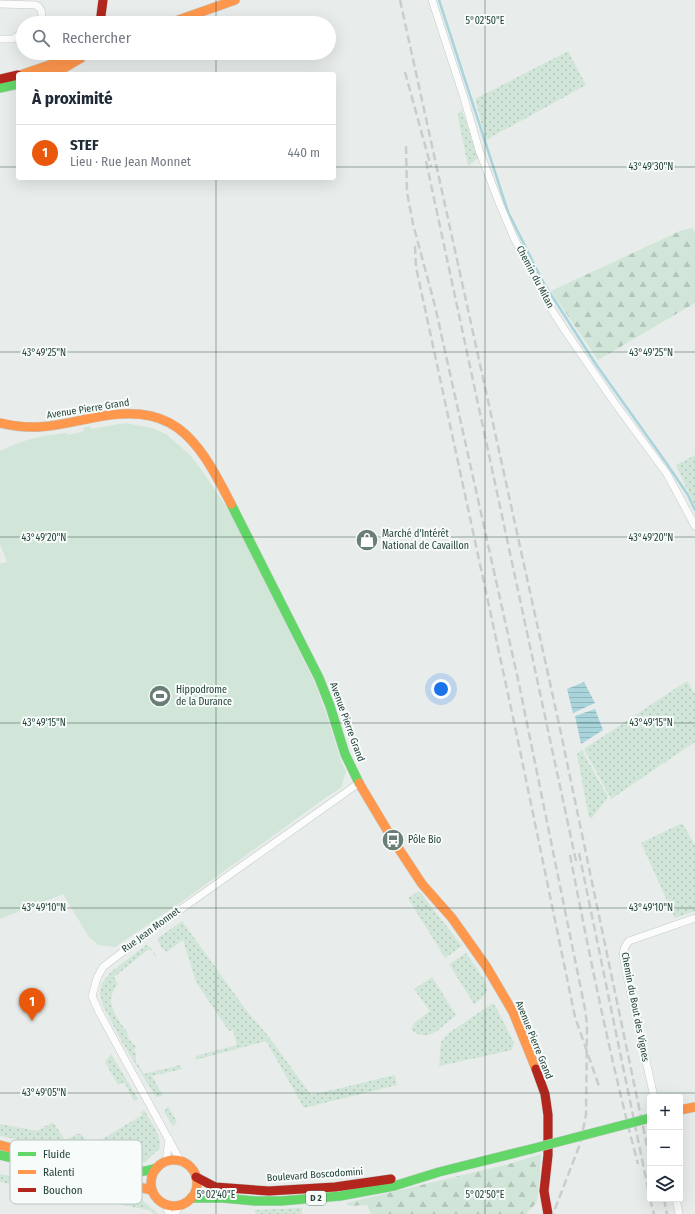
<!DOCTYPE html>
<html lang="fr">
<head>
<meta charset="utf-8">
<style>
	:root { --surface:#fff; --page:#f2f2f3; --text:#1f2937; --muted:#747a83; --line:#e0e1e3; --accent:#ea580c }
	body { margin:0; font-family:"Fira Sans Condensed",sans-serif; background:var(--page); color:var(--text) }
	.controls { position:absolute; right:12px; bottom:12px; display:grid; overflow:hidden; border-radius:4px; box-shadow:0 4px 16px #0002 }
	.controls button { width:36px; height:36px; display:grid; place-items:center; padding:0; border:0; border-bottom:1px solid var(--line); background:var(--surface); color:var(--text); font:20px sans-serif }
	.you { position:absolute; left:441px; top:689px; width:14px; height:14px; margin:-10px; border:3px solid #fff; border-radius:50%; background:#1a73e8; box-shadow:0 0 0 6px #1a73e833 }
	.badge { display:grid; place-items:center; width:26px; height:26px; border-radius:50%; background:var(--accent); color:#fff; font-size:13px; font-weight:700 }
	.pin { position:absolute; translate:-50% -33px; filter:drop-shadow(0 1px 2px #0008) }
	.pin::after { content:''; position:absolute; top:21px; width:14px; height:12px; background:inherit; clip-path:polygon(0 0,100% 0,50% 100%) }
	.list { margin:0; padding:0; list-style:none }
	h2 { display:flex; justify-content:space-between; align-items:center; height:52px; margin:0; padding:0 16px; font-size:17px }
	h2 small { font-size:13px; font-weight:400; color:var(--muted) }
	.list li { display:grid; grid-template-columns:26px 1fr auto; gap:12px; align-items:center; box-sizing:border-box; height:56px; padding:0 16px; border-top:1px solid var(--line) }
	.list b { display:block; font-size:15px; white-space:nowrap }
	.list p { margin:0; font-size:13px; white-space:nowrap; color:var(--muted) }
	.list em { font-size:13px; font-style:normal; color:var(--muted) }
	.icon { flex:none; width:22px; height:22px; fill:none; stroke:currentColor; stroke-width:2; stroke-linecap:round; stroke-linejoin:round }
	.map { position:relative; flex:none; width:695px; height:1214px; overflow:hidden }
	.search { position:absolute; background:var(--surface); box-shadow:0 4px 16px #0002; left:16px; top:16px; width:320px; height:44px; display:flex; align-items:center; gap:10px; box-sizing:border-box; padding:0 14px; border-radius:22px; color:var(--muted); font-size:15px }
	.panel { position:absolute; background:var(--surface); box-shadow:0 4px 16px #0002; left:16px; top:72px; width:320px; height:108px; border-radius:4px }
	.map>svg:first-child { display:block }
</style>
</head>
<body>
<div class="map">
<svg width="695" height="1214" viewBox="0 0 695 1214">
	<defs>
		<pattern id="grass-dots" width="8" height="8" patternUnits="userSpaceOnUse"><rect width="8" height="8" fill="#d1e6d8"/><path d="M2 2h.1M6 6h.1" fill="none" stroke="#b3c6ba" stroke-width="1.8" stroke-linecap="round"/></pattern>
		<pattern id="forest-firs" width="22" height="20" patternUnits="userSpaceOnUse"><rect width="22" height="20" fill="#d1e6d8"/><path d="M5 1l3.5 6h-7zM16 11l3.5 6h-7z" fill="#b3c6ba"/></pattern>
		<pattern id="water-rules" width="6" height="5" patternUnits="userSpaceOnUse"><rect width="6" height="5" fill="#a9d4db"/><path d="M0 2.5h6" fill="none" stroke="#91b7bd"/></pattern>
	</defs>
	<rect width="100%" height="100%" fill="#e8edeb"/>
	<!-- grass -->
	<g fill="url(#grass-dots)">
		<polygon points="568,51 586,85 486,140 475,99"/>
		<polygon points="462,110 478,158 468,166 458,118 458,114"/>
		<polygon points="695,455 695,506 676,465"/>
		<polygon points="687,681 695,694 695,742 611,799 584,749"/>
		<polygon points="582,750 608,797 592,818 589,818 577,754"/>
		<polygon points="682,823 695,845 695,911 675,918 641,843"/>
		<polygon points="419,891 462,946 445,958 408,898"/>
		<polygon points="182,921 249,1014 269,1037 311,1095 395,1075 397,1085 304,1108 266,1041 195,1060 196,1056 237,1045 233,1030 229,1031 196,982 183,940 167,952 162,948 157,939"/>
		<path d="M146,945l4,2 6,9v2l-4,-7 -3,-2 -35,28 4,7c-15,18 -2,33 10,49l-1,4 9,10 -2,4 2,3v8l8,12 36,-9 2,4 -30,7 11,20 -7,1 -33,-53 -20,-38 -3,-12 2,-11 9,-11z"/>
		<path d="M466,953c5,8 22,28 21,37 -1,6 -9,11 -13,14l-25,-40z"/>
		<path d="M432,977l24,38c-6,5 -19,17 -25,19 -6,3 -17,0 -20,-5l4,-7 15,-11 -16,-22z"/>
		<polygon points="493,1003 497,1009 514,1043 512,1050 439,1066 441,1042 449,1033"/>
		<polygon points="111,1054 138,1099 134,1101 124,1082 118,1085 105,1062"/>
		<polygon points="168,1106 177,1122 173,1126 164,1112"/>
		<path d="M144,1110c7,12 17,24 16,38l-15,14 -14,1 -131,-27v-12l37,7 16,-9 12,18 15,-7 11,13 51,-31 -1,-3z"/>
		<polygon points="0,1174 79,1188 136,1196 140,1198 158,1214 154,1214 149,1210 0,1182"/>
		<polygon points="302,1208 302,1213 299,1214 256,1214 254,1210"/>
	</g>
	<!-- forest -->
	<g fill="url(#forest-firs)">
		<polygon points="692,228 695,232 695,303 598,360 551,291 682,230"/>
		<polygon points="541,1154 540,1173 537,1202 526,1214 371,1214 367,1205 349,1206 346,1203 509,1164"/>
	</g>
	<!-- pitch -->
	<path fill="#d1e6d8" d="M125,423l27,5 14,6 24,21 11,14 34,51 80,163 10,27 17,54 4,7 -5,17 -13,8 -141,102 -72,49 -17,-2 -9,-8 -26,-43 -63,25v-356l7,-1 -7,-18v-93c13,-6 26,-12 41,-14v-1l26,-3 1,2 16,-4 -1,-3 7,-2 1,3z"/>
	<!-- water -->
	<g fill="url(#water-rules)">
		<polygon points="584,682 595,703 573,713 567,689"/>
		<polygon points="595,709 603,730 581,744 575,716"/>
	</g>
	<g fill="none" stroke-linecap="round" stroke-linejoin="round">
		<!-- stream -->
		<polyline stroke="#a9d4db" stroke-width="2.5" points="439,0 508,212 543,282 595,363 667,464 688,495 695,510"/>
		<!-- street casing -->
		<g stroke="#c5cac8" stroke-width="8">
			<g id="street">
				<polyline points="432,0 464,98 479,150 500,205 514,238 550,307 564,329 614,402 667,474 695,526"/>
				<path d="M0,4l36,1c5,3 6,6 6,12l-5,6"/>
				<polyline points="0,39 13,39 23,32"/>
				<path d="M654,1097l-28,-126c-2,-13 -6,-20 3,-30l66,-23"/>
				<polyline points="166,1162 169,1139"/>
				<polyline points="181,1162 99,1012 92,996 97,978 103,967 146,934 359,783"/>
				<polyline points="676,1199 679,1214"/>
				<polyline points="166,1205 169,1214"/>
				<polyline points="175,1214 180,1205"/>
			</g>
		</g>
		<!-- fast casing -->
		<g stroke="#c3cbc8" stroke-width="10">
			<g id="fast">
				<polyline points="0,88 18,84"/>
				<polyline points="231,504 319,678 330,706 345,754 359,783"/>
				<polyline points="0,1155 21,1160 132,1172 145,1171 157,1168"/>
				<polyline points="191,1198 223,1198 255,1201 281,1201 340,1196 394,1186 439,1172 531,1149"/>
			</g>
		</g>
		<!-- slow casing -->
		<g stroke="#c3cbc8" stroke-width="10">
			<g id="slow">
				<polyline points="170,23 235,0"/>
				<polyline points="23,74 85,53"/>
				<polyline points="46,74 64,68 81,58"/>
				<path d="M0,423c34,8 53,3 87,-4 85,-19 108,14 144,85"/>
				<polyline points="359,783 393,840 422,884 452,918 486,966 513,1012 536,1069"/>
				<polyline points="680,1110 695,1107"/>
				<polyline points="0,1145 47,1158 52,1161"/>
				<circle cx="174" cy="1183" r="23"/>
				<polyline points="62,1171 152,1190"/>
			</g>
		</g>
		<!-- jam casing -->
		<g stroke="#c3cbc8" stroke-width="10">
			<g id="jam">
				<polyline points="100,23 103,0"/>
				<polyline points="0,79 18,75"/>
				<polyline points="536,1069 545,1094 548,1115 548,1155 544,1191 548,1214"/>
				<polyline points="196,1177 215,1187 269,1191 335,1187 391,1179"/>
			</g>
		</g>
		<!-- street -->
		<use href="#street" stroke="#fcfcfc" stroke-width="7"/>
		<!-- fast -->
		<use href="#fast" stroke="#63d668" stroke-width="9"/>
		<!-- slow -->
		<use href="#slow" stroke="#ff974d" stroke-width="9"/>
		<!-- jam -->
		<use href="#jam" stroke="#b3261e" stroke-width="9"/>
		<!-- rail -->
		<g stroke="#c9cdcc" stroke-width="2.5" stroke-dasharray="8 4" stroke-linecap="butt">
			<polyline points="400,0 559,724 650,1160"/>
			<polyline points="405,72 431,167"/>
			<polyline points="406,146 407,192 413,224 435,306 519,684 585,1009 587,1025 586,1115 580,1144 553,1214"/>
			<polyline points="426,161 576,861"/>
			<polyline points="415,246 416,267 517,736 575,1017 600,1089"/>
			<polyline points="579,853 650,1198"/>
			<path d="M570,855c20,103 41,207 68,309"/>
			<polyline points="650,1199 654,1214"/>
			<polyline points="664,1199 667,1214"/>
		</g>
		<!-- fast-bridge casing -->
		<g stroke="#c3ccc9" stroke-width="10" stroke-linecap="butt">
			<polyline id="fast-bridge" points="531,1149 650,1118"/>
		</g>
		<!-- fast-bridge -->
		<use href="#fast-bridge" stroke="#63d668" stroke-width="9"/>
	</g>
	<!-- ticks -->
	<path fill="none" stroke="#24423a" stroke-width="1" stroke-opacity="0.45" d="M216,0v23M485,0v1214M216,53v21M0,167h18M334,167h361M216,178v1036M0,352h695M0,537h695M0,723h695M0,908h695M0,1093h695"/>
	<!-- icons -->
	<defs>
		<g id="shop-disc" transform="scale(1.15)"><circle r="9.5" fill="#697e78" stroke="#f7fbf9"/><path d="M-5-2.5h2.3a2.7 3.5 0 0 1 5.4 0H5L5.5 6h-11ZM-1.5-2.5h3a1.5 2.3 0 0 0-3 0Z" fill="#fff"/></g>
		<g id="stadium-disc" transform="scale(1.15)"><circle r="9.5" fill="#697e78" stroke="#f7fbf9"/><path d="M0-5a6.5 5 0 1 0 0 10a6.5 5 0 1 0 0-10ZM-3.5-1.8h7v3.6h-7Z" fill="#fff"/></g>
		<g id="bus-disc" transform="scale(1.15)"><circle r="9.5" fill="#697e78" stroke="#f7fbf9"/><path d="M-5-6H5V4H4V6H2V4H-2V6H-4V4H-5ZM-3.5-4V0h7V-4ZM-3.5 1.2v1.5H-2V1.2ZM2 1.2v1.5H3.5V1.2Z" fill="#fff"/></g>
	</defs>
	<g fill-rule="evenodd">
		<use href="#shop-disc" x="367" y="540"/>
		<use href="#stadium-disc" x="160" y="696"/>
		<use href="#bus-disc" x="393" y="840"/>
	</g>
	<g text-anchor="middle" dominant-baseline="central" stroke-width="4" stroke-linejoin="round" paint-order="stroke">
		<!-- shield labels -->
		<rect fill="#f7fbf9" stroke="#637a73" stroke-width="1" x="306" y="1191" width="20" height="14" rx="3"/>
		<g font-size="9" font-weight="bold" fill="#24423a">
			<text x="316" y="1198">D 2</text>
		</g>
		<!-- street labels -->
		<g font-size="10" fill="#24423a" stroke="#f7fbf9">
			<text transform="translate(535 277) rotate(62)">Chemin du Mitan</text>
			<text transform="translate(88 409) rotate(-9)">Avenue Pierre Grand</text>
			<text transform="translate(347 722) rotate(70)">Avenue Pierre Grand</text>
			<text transform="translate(151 930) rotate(-36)">Rue Jean Monnet</text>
			<text transform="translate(635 1007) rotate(79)">Chemin du Bout des Vignes</text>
			<text transform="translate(534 1040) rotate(68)">Avenue Pierre Grand</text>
			<text transform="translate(315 1175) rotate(-4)">Boulevard Boscodomini</text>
		</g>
		<!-- poi labels -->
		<g font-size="10" fill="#24423a" stroke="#f7fbf9" text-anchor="start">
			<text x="382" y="534">Marché d'Intérêt<tspan x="382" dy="12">National de Cavaillon</tspan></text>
			<text x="176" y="690">Hippodrome<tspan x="176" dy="12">de la Durance</tspan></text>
			<text x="408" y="840">Pôle Bio</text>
		</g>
	</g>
	<!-- legend -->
	<rect x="10" y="1140" width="132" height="64" rx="6" fill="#f7fbf9" stroke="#b8c4c0" stroke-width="1"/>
	<rect x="18" y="1152" width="18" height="4" fill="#63d668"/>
	<rect x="18" y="1170" width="18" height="4" fill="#ff974d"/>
	<rect x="18" y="1188" width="18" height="4" fill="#b3261e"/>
	<g font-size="11" fill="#24423a">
		<text x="43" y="1158">Fluide</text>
		<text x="43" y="1176">Ralenti</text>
		<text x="43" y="1194">Bouchon</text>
	</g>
	<g font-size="10" text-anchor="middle" fill="#24423a" stroke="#f7fbf9" stroke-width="4" stroke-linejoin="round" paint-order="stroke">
		<text x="485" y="24">5°02'50"E</text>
		<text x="651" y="170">43°49'30"N</text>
		<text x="44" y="356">43°49'25"N</text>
		<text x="651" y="356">43°49'25"N</text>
		<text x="44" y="541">43°49'20"N</text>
		<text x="651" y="541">43°49'20"N</text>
		<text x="44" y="726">43°49'15"N</text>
		<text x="651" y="726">43°49'15"N</text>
		<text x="44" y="911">43°49'10"N</text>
		<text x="651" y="911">43°49'10"N</text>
		<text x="44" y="1096">43°49'05"N</text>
		<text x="216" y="1198">5°02'40"E</text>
		<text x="485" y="1198">5°02'50"E</text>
	</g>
</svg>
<div class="controls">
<button>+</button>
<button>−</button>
<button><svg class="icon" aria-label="layers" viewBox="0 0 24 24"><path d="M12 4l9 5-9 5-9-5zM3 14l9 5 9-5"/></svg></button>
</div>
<div class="you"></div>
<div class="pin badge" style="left:32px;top:1021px">1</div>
<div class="search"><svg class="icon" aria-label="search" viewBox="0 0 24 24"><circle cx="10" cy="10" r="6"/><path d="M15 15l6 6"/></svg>Rechercher</div>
<section class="panel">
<h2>À proximité<small></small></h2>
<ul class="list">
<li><span class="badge">1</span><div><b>STEF</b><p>Lieu · Rue Jean Monnet</p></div><em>440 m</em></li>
</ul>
</section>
</div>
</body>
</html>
